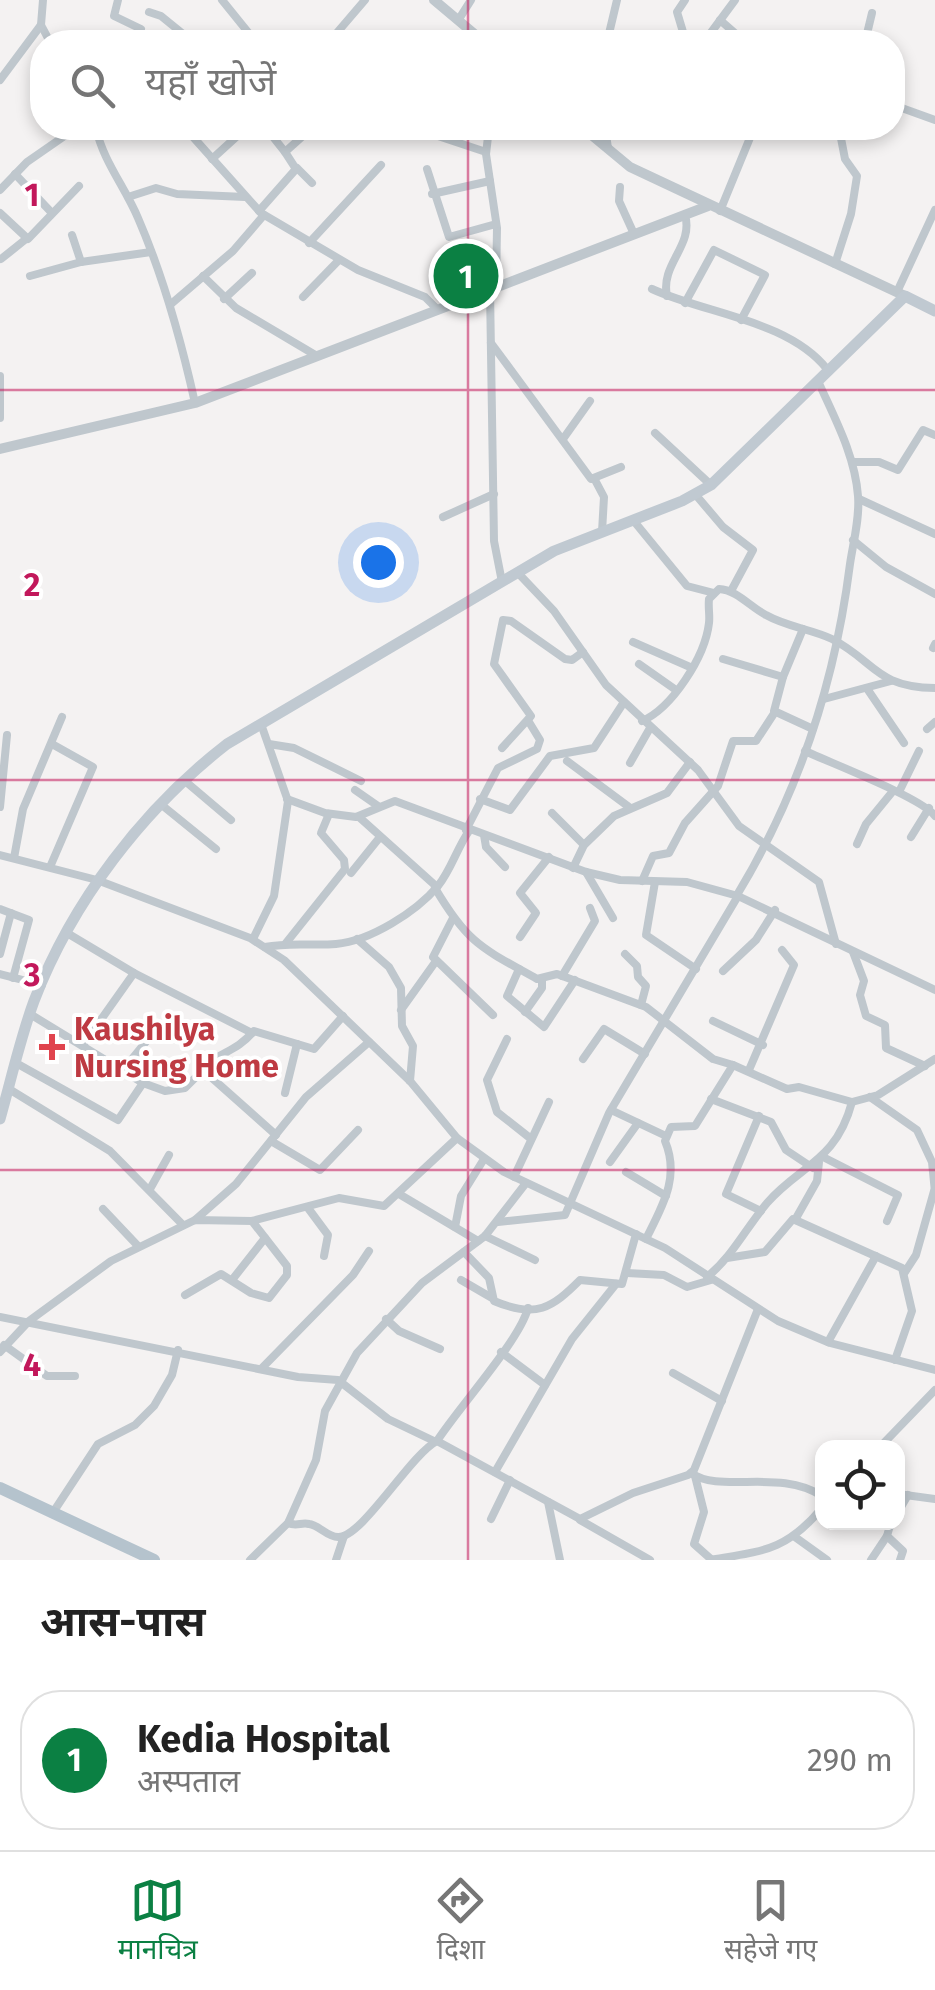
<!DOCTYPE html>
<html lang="hi">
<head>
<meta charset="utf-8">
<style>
	:root { --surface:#fff; --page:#f6f6f6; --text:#222; --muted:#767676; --line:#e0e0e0; --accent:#0b8043 }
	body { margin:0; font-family:"Fira Sans","Noto Sans Devanagari",sans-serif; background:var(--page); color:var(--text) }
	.controls { position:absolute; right:30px; bottom:30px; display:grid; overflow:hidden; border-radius:20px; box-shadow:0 5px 15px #0003 }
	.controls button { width:90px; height:90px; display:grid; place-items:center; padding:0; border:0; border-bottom:2px solid var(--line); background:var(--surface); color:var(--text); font:50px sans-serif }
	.you { position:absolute; left:378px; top:562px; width:35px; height:35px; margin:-25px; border:8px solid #fff; border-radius:50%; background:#1a73e8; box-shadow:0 0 0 15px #1a73e833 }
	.badge { display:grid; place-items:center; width:65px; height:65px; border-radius:50%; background:var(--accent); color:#fff; font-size:32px; font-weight:700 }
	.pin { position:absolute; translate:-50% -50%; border:5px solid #fff; box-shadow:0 2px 10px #0006 }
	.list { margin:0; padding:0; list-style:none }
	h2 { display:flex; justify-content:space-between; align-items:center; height:130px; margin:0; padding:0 40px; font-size:42px }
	h2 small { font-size:32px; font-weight:400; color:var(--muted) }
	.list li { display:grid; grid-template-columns:65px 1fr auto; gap:30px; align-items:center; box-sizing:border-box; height:140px; margin:0 20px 20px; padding:0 20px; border:2px solid var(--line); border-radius:40px }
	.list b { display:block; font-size:38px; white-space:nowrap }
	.list p { margin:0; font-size:32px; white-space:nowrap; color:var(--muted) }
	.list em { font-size:32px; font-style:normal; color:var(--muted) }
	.icon { flex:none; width:55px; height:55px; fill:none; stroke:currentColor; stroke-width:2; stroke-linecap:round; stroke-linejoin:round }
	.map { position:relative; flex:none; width:935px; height:1560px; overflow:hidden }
	.search { position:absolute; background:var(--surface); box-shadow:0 5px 15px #0003; left:30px; right:30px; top:30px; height:110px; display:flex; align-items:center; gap:25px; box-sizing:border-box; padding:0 35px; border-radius:40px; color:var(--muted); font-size:38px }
	.sheet { height:290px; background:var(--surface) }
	nav { display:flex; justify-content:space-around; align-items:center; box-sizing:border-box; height:140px; border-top:2px solid var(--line); background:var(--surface); font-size:28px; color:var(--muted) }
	nav a { display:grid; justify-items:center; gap:5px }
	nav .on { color:var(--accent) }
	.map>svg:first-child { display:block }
</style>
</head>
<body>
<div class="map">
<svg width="935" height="1560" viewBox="0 0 935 1560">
	<rect width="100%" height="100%" fill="#f4f2f2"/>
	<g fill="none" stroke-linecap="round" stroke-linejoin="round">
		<!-- minor -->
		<g stroke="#bfc7cd" stroke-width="8">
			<polyline points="118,0 114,16 141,29"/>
			<polyline points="222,0 256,42"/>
			<polyline points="685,0 677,12 686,42"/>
			<polyline points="149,12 161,16 193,42"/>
			<polyline points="459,19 471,0"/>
			<polyline points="720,20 745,42"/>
			<polyline points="41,25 50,42"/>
			<polyline points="329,42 365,0"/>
			<polyline points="607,42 617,0"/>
			<polyline points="704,42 735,0"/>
			<polyline points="865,42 872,13"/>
			<polyline points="0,80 41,25 43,0"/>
			<polyline points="899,107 935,120"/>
			<path d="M96,128c7,33 29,59 42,90 26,60 43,122 57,185"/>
			<polyline points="185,128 261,213 358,270 425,297 438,310"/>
			<polyline points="266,128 285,152"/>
			<polyline points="489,128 486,154 497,228 496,288"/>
			<polyline points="605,128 608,148"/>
			<polyline points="420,130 486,152"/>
			<polyline points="212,159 246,128"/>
			<polyline points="297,168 312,183"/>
			<polyline points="427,169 449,237 496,224"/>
			<polyline points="15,174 51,212"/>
			<polyline points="620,187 619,201 634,234"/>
			<polyline points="0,190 27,162 76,128"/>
			<polyline points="432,194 490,181"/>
			<polyline points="128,197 156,188 177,194 245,197"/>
			<polyline points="259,211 296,169 285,152 305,134"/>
			<polyline points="720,211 754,128"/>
			<polyline points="0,213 28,239 79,186"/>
			<polyline points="72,235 81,262"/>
			<polyline points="309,243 381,165"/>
			<polyline points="1,259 26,239"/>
			<polyline points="835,264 851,214 857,176 845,159 839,128"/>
			<polyline points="30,276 81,262 151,252"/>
			<polyline points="203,276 236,308 317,356"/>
			<path d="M652,289c54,25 136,31 175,80"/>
			<polyline points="490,290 494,541 502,582"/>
			<polyline points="897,292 935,210"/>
			<path d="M667,296c-7,-32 27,-50 18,-81"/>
			<polyline points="303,297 339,260"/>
			<polyline points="224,299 252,273"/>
			<polyline points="685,303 714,250 765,275 741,320"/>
			<polyline points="171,304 233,251 264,215"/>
			<polyline points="491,343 591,479 621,467"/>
			<polyline points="0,376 0,418"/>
			<polyline points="655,433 711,485"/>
			<polyline points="563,439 590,401"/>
			<polyline points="852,462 879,462 898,470 923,430 935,435"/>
			<polyline points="595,480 604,497 602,532"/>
			<polyline points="695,494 723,527 753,550 731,591"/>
			<polyline points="859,499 935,534"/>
			<polyline points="443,517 494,494"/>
			<polyline points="633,520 687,586 714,593"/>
			<polyline points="853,540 886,567 935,594"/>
			<polyline points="518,573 554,611 606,685 698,770 739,826 819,882 836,944"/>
			<polyline points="633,642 690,667"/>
			<polyline points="933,648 935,644"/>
			<polyline points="723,659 783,677 774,711 813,729"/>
			<polyline points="639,664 676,690"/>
			<polyline points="783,677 803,629"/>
			<polyline points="868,690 904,743"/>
			<polyline points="824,699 891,681"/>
			<path d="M642,721c30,-13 63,-64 67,-98 1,-8 -1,-15 0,-24l10,-10c18,1 31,18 47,26 21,12 45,14 66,24 43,22 43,48 103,49"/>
			<polyline points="927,729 935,722"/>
			<polyline points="269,744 294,748 361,781"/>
			<polyline points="502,748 531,716 494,664 503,620 511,621 565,659 572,660 583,652"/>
			<path d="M805,751c28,13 117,47 130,65"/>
			<polyline points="567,761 629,807"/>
			<polyline points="630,763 650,728"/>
			<polyline points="185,781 231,820"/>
			<polyline points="355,790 378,806"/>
			<polyline points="899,792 919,751"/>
			<polyline points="287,799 325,813 356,817 395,801 586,872 620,880 687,882 738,896 935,990"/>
			<polyline points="480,799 510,810 550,756 594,748 624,702"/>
			<polyline points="163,806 216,849"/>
			<polyline points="0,807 7,735"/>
			<polyline points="552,813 584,845"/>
			<polyline points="359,817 437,887"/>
			<polyline points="466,830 498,768 537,749 540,740 529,722"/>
			<polyline points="484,835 486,847 505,867"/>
			<polyline points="911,837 929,808"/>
			<polyline points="857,844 866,824 893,791"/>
			<polyline points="0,855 97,880 250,938 284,960 410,1081 457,1138 504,1172 665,1248 778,1321 830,1343 935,1370"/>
			<polyline points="14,858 23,809 62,717"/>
			<polyline points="50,867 93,767 52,744"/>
			<polyline points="573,868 584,845 614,816 667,793 690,762"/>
			<polyline points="586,872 613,918"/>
			<polyline points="351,873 380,837"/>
			<polyline points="642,881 653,856 669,853 685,823 718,786 733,741 756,741 775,712"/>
			<polyline points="655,882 646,935 696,969"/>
			<path d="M435,888c33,56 47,60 102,91l20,-5 89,33 67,52 20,6 -38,61 -24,1 -6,14c15,36 -2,64 -19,98"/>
			<path d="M737,895c62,-102 98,-212 113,-331 3,-21 10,-46 8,-68 -3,-41 -24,-79 -40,-115"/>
			<polyline points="0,909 29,920 13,978"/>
			<polyline points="453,918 433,957 493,1015"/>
			<polyline points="67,933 134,973 252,1033"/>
			<polyline points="520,937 536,913 520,893 549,857"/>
			<polyline points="253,939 274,896 288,801 261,724"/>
			<polyline points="357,939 389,967 401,988 402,1026 413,1046 410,1081"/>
			<polyline points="286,943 345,869 344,860 321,833 329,814"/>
			<path d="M265,947c25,-5 46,-1 71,-3 34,-3 80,-32 102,-58 13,-16 19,-38 31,-55"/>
			<polyline points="853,952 864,981 860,995 866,1016 885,1025 886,1048 925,1066"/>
			<polyline points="0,954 11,913"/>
			<polyline points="625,954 637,966 638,977 646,986 641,1005"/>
			<polyline points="519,969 507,996 544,1027 575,980"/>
			<polyline points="723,971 756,940 775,910"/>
			<polyline points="0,974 42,985"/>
			<polyline points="562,976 595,921 590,908"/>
			<polyline points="401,1010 436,961"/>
			<polyline points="525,1012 542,988 542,979"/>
			<polyline points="30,1014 143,1083 165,1091 185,1088 203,1070 276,1135"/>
			<polyline points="713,1021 763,1045"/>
			<polyline points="507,1039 487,1080 497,1112 530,1138"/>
			<polyline points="83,1045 134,973"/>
			<polyline points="583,1059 604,1029 645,1054"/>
			<polyline points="16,1063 118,1120 143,1083"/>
			<polyline points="733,1065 787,1089 799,1087 852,1102 878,1095 935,1059"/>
			<polyline points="123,1070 158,1027"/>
			<path d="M203,1070c18,-21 30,-15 51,-39l60,18 29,-33"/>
			<polyline points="749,1070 794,965 782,950"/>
			<polyline points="9,1089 110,1151 183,1225"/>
			<polyline points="285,1093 297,1044"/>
			<polyline points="870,1097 917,1130 932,1162 935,1192"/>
			<polyline points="711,1099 771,1122 786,1150 813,1168"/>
			<polyline points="611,1110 666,1136"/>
			<polyline points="759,1116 726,1194 761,1211"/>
			<polyline points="271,1141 320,1170 358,1130"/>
			<polyline points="823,1157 898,1195 887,1221"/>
			<polyline points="610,1162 638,1123"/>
			<polyline points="626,1172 666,1196"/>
			<polyline points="514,1177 549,1102"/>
			<polyline points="150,1189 169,1155"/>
			<polyline points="399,1194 478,1241"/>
			<polyline points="308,1208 328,1235 324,1256"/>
			<polyline points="103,1209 138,1246"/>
			<polyline points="195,1220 236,1184 306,1097 369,1042"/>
			<polyline points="795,1220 817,1181 819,1162"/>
			<polyline points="498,1222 565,1215 609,1113 738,896"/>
			<polyline points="455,1227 461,1196 484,1159"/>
			<polyline points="485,1236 535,1260"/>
			<path d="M464,1252l25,26 5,23c42,18 58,7 86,-21l42,4 14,-50"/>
			<polyline points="727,1258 765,1252 793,1219 902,1268 912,1311 895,1360"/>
			<polyline points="905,1272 916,1255 934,1191"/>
			<polyline points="627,1273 664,1275 687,1287 711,1280"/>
			<path d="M707,1277c25,-20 39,-49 60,-74 33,-38 69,-41 85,-101"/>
			<polyline points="232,1280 265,1238"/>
			<polyline points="461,1280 492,1298"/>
			<polyline points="185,1295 221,1274 251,1293 269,1298 287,1275 287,1266 252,1221"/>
			<polyline points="0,1317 298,1377 338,1380 388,1419 434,1441"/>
			<polyline points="386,1319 399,1331 440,1349"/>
			<polyline points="828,1342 876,1256"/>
			<polyline points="4,1345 47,1376 75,1376"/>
			<polyline points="0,1352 29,1321 111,1261 195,1220 252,1221 339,1198 384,1206 457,1138"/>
			<polyline points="501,1352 545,1385"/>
			<polyline points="262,1368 353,1275 369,1251"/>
			<polyline points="673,1373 722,1401"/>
			<path d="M437,1441c22,-34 83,-101 91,-133"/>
			<polyline points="879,1448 935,1390"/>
			<polyline points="495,1472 572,1339 616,1284"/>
			<path d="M691,1473c29,21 89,-5 131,23"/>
			<polyline points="695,1476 704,1512 694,1544 712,1560"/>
			<polyline points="898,1494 935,1499"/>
			<polyline points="548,1502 560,1560"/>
			<polyline points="898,1512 908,1495"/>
			<polyline points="52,1514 98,1444 135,1425 154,1406 172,1375 178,1350"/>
			<polyline points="491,1519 510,1480"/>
			<polyline points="580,1520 650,1560"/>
			<polyline points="891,1522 887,1536 903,1551 900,1560"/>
			<path d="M288,1523c9,4 13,-1 21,1 10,1 18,13 29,13 24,1 72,-82 99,-96l143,78 53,-26 55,-18 6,-5 64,-161"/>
			<polyline points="795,1537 827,1560"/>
			<polyline points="250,1560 288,1523 316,1460 325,1411 357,1353 422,1283 485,1236 526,1183"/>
			<polyline points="336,1560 344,1536"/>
			<path d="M710,1560c53,-9 76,-9 112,-52"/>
			<polyline points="871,1560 887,1536"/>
		</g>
		<!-- tertiary -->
		<g stroke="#bfc7cd" stroke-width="10">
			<polyline points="434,0 484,42"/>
			<polyline points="583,128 630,167 905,296"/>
			<polyline points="0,449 195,403 708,206"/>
		</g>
		<!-- secondary -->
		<path stroke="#c0c9d1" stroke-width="11" d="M0,1119c11,-39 20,-80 34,-118 38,-99 109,-192 193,-257l327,-193 128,-50 29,-16 194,-189 30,15"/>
		<!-- primary -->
		<polyline stroke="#b5c3cd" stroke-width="12" points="0,1488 154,1560"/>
	</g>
	<!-- grid -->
	<path fill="none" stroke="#c2185b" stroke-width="2.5" stroke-opacity="0.55" d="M468,0v42M468,128v1432M0,390h935M0,780h935M0,1170h935"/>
	<!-- markers -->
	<path fill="#e0444e" stroke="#fff" stroke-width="4" d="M47 1032h10v10h10v10h-10v10h-10v-10h-10v-10h10z"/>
	<g text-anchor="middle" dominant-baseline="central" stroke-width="8" stroke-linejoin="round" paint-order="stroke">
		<!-- health labels -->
		<g font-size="32" font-weight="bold" fill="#be3a42" stroke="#fff" text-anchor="start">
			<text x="74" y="1029">Kaushilya<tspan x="74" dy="37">Nursing Home</tspan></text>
		</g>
	</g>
	<g font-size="32" text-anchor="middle" font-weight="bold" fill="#c2185b" stroke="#fff" stroke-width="8" stroke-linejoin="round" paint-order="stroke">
		<text x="32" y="206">1</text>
		<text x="32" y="596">2</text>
		<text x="32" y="986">3</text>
		<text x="32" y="1376">4</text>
	</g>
</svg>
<div class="controls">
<button><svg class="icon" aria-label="locate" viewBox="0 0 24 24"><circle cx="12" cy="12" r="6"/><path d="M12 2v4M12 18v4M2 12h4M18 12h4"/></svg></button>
</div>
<div class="you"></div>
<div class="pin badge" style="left:466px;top:276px">1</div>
<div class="search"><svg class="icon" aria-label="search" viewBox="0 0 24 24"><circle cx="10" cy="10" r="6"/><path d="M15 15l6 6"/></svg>यहाँ खोजें</div>
</div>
<section class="sheet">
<h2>आस-पास<small></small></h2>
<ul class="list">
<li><span class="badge">1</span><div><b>Kedia Hospital</b><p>अस्पताल</p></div><em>290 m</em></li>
</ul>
</section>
<nav>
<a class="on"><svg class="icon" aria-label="map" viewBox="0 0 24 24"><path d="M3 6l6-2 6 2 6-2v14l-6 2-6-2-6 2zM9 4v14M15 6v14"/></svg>मानचित्र</a>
<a><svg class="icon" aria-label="directions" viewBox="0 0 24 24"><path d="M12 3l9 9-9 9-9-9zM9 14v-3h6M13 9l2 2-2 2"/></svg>दिशा</a>
<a><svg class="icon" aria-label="saved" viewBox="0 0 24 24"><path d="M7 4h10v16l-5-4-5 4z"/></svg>सहेजे गए</a>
</nav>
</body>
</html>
